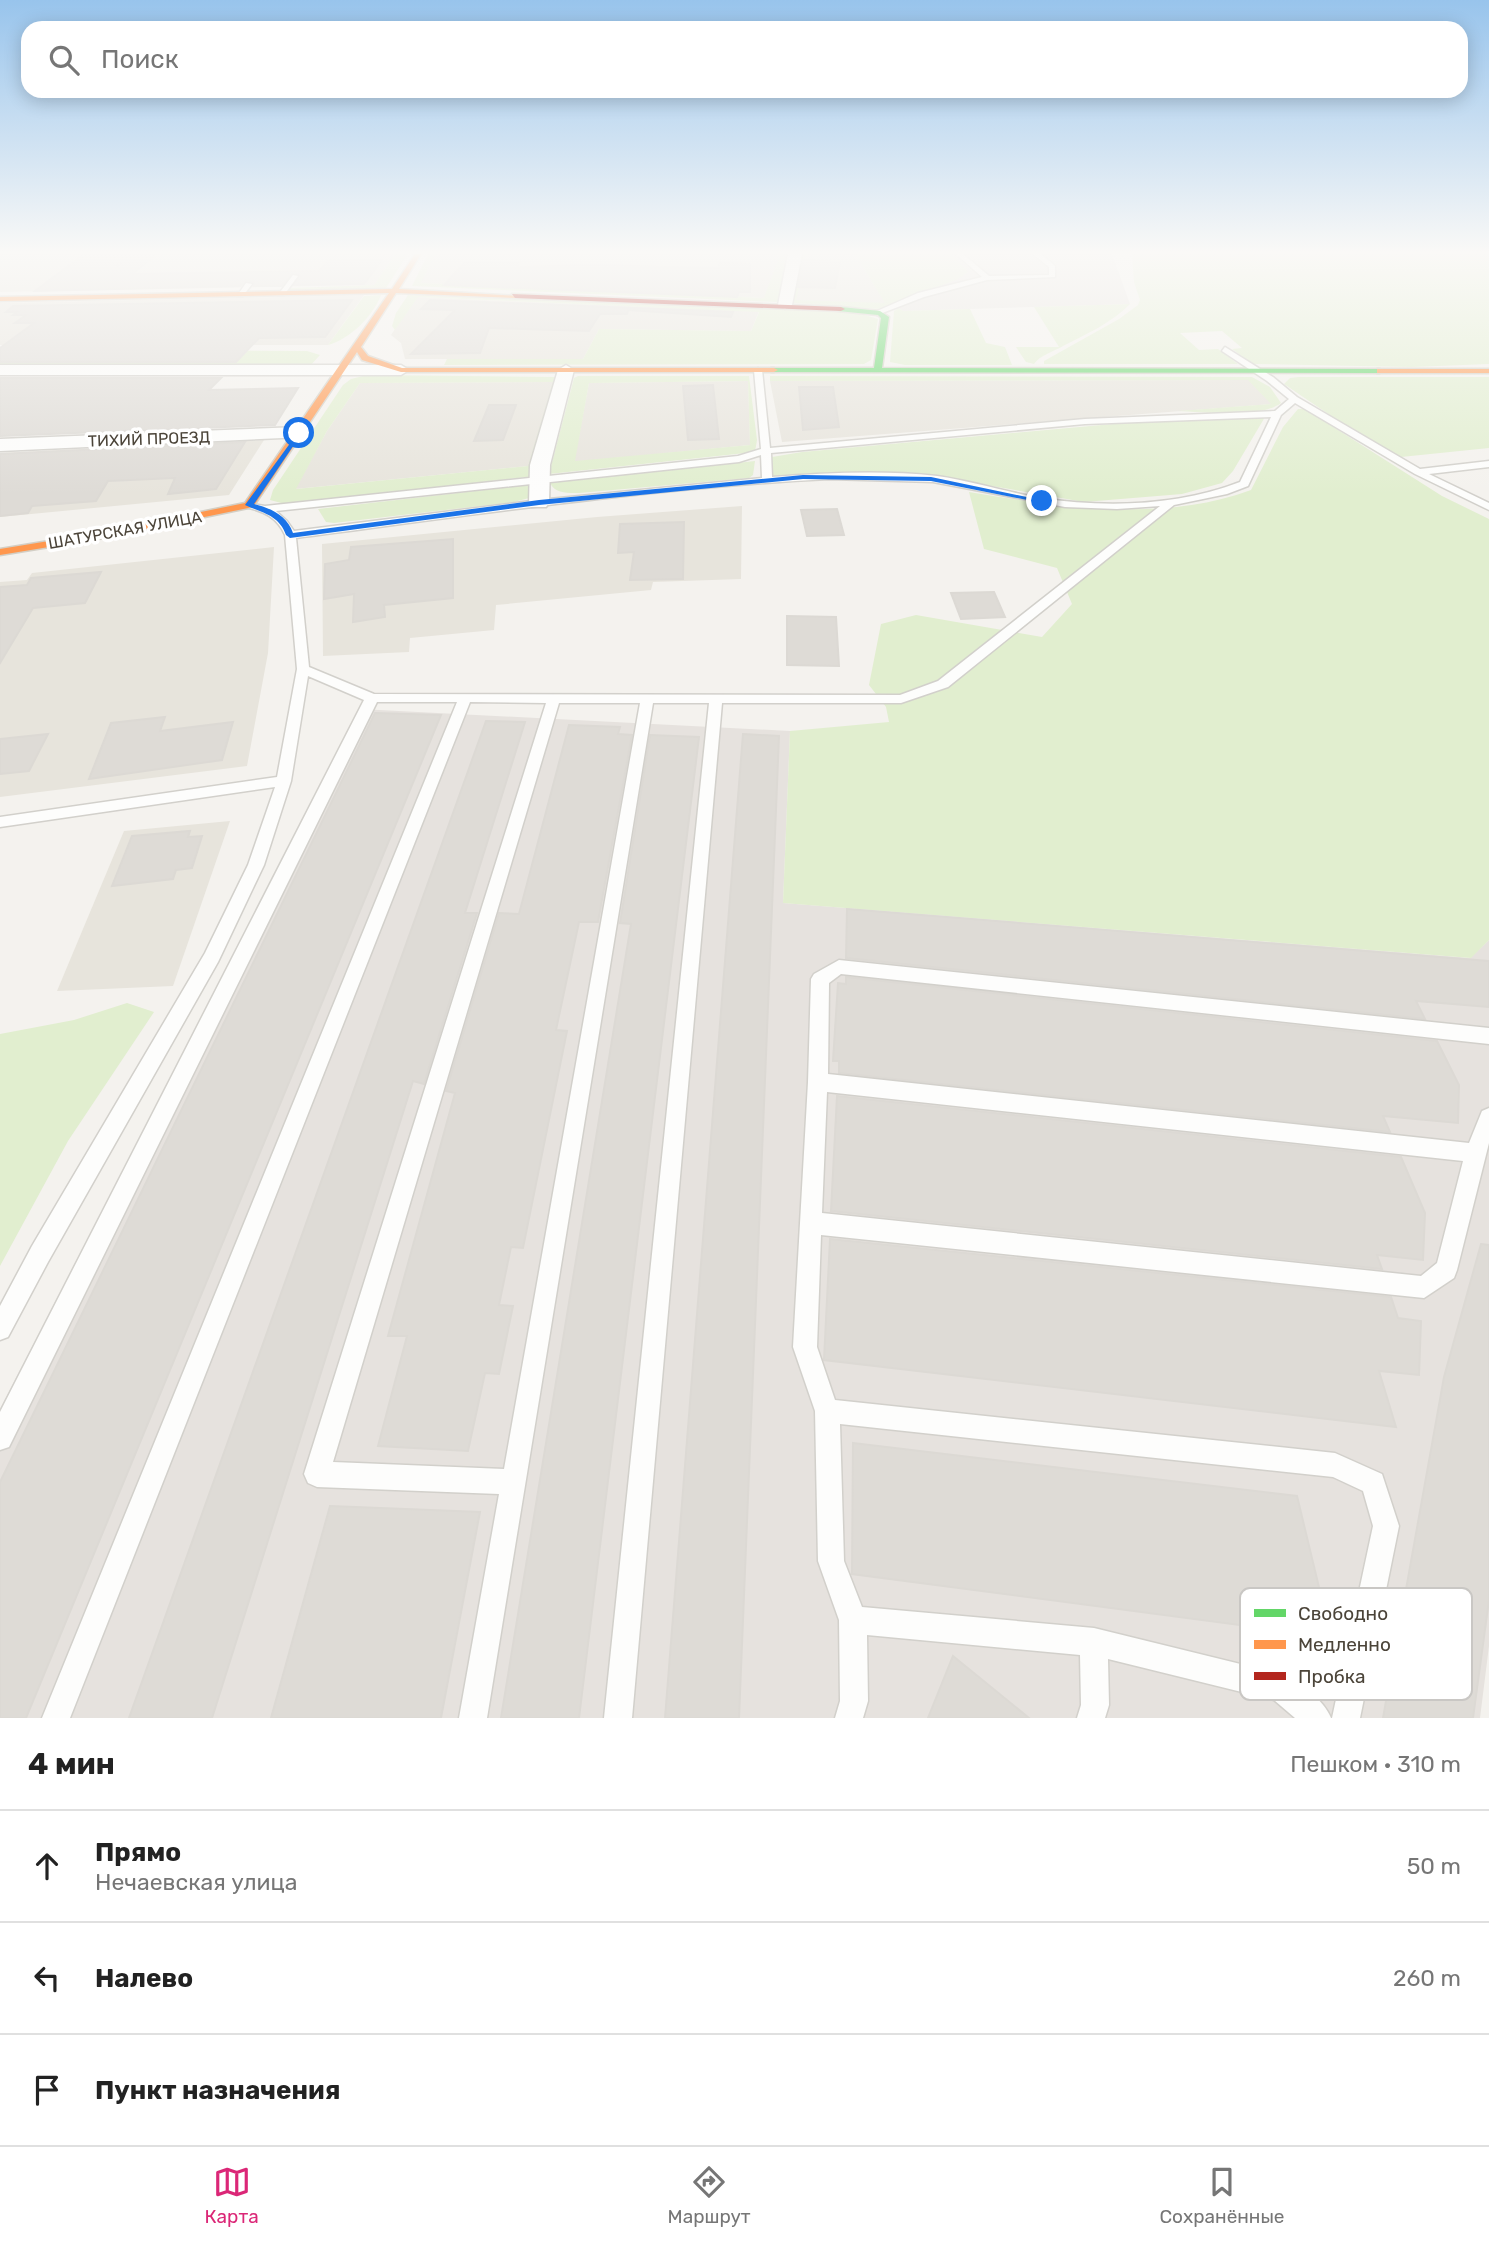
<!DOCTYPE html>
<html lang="ru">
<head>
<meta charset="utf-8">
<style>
	:root { --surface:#fff; --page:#f6f6f6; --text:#222; --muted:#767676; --line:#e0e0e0; --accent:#db2777 }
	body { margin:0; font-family:Rubik,sans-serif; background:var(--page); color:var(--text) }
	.stop { position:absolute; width:21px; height:21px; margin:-16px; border:5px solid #1a73e8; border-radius:50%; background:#fff }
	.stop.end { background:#1a73e8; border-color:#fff; box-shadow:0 2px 7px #0008 }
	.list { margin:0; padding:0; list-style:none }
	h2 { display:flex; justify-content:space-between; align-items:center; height:91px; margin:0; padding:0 28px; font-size:30px }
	h2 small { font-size:23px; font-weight:400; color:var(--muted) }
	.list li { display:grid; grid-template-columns:46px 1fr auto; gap:21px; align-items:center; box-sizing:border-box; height:112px; padding:0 28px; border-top:2px solid var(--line) }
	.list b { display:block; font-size:26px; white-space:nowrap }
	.list p { margin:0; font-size:23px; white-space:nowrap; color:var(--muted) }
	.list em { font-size:23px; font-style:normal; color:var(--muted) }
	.icon { flex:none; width:38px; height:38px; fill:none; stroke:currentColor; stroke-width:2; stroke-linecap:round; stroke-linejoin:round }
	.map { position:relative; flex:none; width:1489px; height:1718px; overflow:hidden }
	.search { position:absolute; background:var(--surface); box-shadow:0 4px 18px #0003; left:21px; right:21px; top:21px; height:77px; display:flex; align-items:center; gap:18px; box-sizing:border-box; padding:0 24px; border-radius:21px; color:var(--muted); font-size:26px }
	.sheet { height:427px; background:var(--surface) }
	nav { display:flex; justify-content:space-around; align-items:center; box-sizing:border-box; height:98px; border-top:2px solid var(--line); background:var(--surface); font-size:19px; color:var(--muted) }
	nav a { display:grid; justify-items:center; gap:4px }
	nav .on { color:var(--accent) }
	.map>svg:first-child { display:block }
</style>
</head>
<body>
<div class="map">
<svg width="1489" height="1718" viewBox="0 0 1489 1718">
	<rect width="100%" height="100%" fill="#f4f2ee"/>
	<!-- residential -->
	<g fill="#e7e4dc">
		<polygon points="0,254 395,254 374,285 0,292"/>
		<polygon points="435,254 780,254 765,298 420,283"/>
		<polygon points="807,254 855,254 886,304 795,300"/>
		<polygon points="364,295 328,345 0,345 0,303"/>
		<polygon points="417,297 478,300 759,311 751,331 599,329 583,359 405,359 401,343 391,335"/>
		<polygon points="1249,380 1272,404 782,442 770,381"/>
		<polygon points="748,381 750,445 574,462 589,383"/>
		<polygon points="554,382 528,466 295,489 327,431 360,383"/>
		<polygon points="264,440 229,495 0,517 0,453"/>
		<polygon points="742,506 741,579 653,582 651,590 496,605 494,630 410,638 409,652 323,656 322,544 597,517"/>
		<polygon points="274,547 268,653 247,766 0,797 0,582 27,580 32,573"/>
		<polygon points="230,821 173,986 57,991 124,831"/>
	</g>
	<!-- industrial -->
	<g fill="#e6e2de">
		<polygon points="855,254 1112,254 1130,304 903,311 892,303"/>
		<polygon points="360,709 790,731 783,903 1470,958 1489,940 1489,1646 1480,1718 0,1718 0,1409"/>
	</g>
	<!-- green -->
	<g fill="#e1eecf" fill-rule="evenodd">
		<polygon points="395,254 408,254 386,288 286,292 289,288 374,285"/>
		<polygon points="428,254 435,254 421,283 764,298 780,254 791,254 781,299 777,302 412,286"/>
		<polygon points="801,254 807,254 796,300 885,303 855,254 952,254 968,272 958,279 880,309 792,303"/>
		<polygon points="1132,254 1489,254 1489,364 1412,367 1253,364 1232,349 1242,348 1222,331 1180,333 1199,350 1218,349 1238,364 1044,364 1044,361 1119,319 1138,305 1140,300 1134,282"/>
		<path d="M381,295c-8,21 -31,44 -53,50l36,-49z"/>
		<polygon points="408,295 851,311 878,319 871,360 864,364 444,365 447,359 583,359 599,329 751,331 759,312 418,297 395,330 392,326 396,313"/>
		<path d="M1130,304c-17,18 -45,31 -67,42 -10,6 -23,9 -29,18l-8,-2 -10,-15h43l-25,-40z"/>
		<polygon points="899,308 903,311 970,309 986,343 1005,347 1012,365 905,365 890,362 894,311"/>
		<polygon points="0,350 307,351 320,355 310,366 0,368"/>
		<path d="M367,375l189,2 -20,99 -251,28 -15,-4 3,-10 70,-105 8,-6zM553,382l-25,84 -232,23 31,-58 33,-48z"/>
		<path d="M578,376h171l8,64 -2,12 -206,22 25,-96zM748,381l2,64 -175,16 14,-78z"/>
		<path d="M770,376l482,1 18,10 11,16c-21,16 -77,9 -103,8l93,-7 -23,-24 -478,1z"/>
		<polygon points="1298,377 1489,377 1489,448 1401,457 1352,430 1284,384 1290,378"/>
		<path d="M1298,409h7l137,87 47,23v421l-18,18 -688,-55 7,-172 99,-9 -3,-15 -17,-22 12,-61 35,-9 126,22 30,-33 -15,-36 -73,-19 -15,-57c92,15 192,31 282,-2l32,-63z"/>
		<polygon points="1265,417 1233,471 1222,483 1182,494 1084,502 934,476 769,476 772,457 802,452 1168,419"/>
		<path d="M755,461l-2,14 -4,3 -170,15c-10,0 -24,1 -29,-10z"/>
		<polygon points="535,484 529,498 514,502 334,523 326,522 318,509"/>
		<polygon points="127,1003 154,1012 68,1141 0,1266 0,1034 74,1020"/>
	</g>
	<!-- building -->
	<g fill="#dedbd6" stroke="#dcd9d4" stroke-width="2">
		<polygon points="83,255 156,255 132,274 319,271 327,261 382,260 364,284 294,285 301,276 294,272 282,286 254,286 254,282 246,280 240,286 35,291"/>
		<polygon points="803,260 840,262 835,288 798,287"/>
		<polygon points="465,262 519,263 517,267 592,265 718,268 720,263 750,264 750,292 739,292 737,297 444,285"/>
		<polygon points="352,300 325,337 259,338 236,362 0,362 0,348 34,323 15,323 26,315 13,315 17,312 6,312 13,306"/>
		<polygon points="430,300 733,312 731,317 628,310 627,314 600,314 589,331 489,328 480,353 411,354 455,310 421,309"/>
		<polygon points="0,378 221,378 209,390 298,388 275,425 0,436"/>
		<polygon points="713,385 719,439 688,440 683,386"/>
		<polygon points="799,387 833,387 839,427 803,430"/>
		<polygon points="489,405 516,405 503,440 474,441"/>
		<polygon points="245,442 216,489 168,494 175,478 108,481 96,501 32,506 28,513 0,516 0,454"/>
		<polygon points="837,509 844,535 807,536 801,510"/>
		<polygon points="684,522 683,579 630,580 634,552 618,553 620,524"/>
		<polygon points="453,539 453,598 384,605 385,617 353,622 354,594 324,599 325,564 349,560 351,547"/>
		<polygon points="101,572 85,603 33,608 0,663 0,587 27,585 31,578"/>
		<polygon points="994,592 1005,617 961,619 951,593"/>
		<polygon points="787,616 836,617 839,666 787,665"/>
		<polygon points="375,713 441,715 26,1718 0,1718 0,1482"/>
		<polygon points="165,717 160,731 233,722 222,760 89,779 111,723"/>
		<polygon points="486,721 525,722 465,913 477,913 424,1084 413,1081 212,1718 129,1718"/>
		<polygon points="569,725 620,727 618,734 632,735 598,922 579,922 556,1030 567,1031 523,1248 511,1247 499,1305 513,1306 499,1374 485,1373 468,1451 378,1446 407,1336 388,1336 455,1093 446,1091 499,913 519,914"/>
		<polygon points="48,734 29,771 0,774 0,739"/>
		<polygon points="743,734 779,736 739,1718 665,1718"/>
		<polygon points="650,735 699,737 579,1718 501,1718 631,924 620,923"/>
		<polygon points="190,831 188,837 202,836 192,868 176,870 173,879 112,886 132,836"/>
		<polygon points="847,909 1489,961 1489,1007 1416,1001 1425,1019 846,958"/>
		<polygon points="846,977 1437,1041 1459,1085 1458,1123 1383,1116 1390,1132 839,1073 839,1061 833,1061 838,983 846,984"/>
		<polygon points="837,1096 1401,1157 1425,1213 1423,1260 1377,1255 1382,1269 831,1211"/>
		<polygon points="830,1239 1391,1297 1398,1318 1421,1321 1419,1375 1379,1371 1396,1427 824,1360"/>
		<polygon points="1481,1244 1489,1245 1489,1600 1473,1718 1383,1718 1444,1377"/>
		<polygon points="853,1443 1297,1496 1331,1637 852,1574"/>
		<polygon points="330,1506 480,1512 441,1718 271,1718"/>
		<polygon points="953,1656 1029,1718 928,1718"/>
	</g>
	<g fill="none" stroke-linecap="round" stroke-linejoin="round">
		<!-- lane casing -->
		<g stroke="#d2d0cb" stroke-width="3">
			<g id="lane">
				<polygon points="956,254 963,254 989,276 1049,275 1049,267 1033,254 1041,254 1055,266 1055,277 987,280 924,297 877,315 877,311 918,293 982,277"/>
				<polygon points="293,275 298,276 284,295 278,295"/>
				<polygon points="246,283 252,284 243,296 237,296"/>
				<path d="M1225,347l48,30 24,20 123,72 69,-8v6l-60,7 60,29v7l-74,-36 -120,-71 -14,12 -33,71 -21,8 -53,11 -226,182 -47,16h-179l-90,1015h-28l105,-1015h-56l-166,1015h-28l40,-224 -182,-7 -9,-4 -4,-9 242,-771 -76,-1 -400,1016h-28l415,-1016h-80l-368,745 -9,3v-38l364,-712 -56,-24 -17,105 -27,84 -46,97 -170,300 -40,75 -8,3v-34l32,-60 173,-293 43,-88 27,-78 -275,40v-10l277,-40 20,-108 -12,-134c-8,-18 -22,-24 -40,-28v-4l20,3 473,-50 23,-7 -7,-79 4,-2 4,2 8,78 315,-29 190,-8 14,-12 -22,-18 -45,-30zM1271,417l-31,65c-61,24 -135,26 -199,16 -35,-6 -69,-17 -104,-22 -55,-6 -111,-3 -165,1l-1,-24 314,-29zM761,455l1,23 -223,22 -245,31 -7,-10 -11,-10 463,-49zM829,479l104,3 132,25 52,2 43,-3 -222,175 -38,14 -526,-1 -65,-27 -13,-129c177,-23 355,-50 533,-59zM559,703h81l-136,766 -171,-7z"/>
				<path d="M839,960l650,68v16l-648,-70 -12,9 -1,91 641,69 13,-32 7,-3v35l-32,127 -3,8 -30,20 -603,-63 -4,112 18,53 500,53 47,21 17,52 -39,192h-28l41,-192 -10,-35 -30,-14 -493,-53 4,137 18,46 232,21 187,46c18,7 43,26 50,44h-36l-21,-18 -166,-41 1,46 -4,13h-28l4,-13 -1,-50 -213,-20 1,66 -5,17h-28l5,-17 -1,-81 -21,-59 -3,-150 -22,-64 15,-265 3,-103 3,-5zM827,1092l636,69 -26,102 -16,13 -599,-63z"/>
			</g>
		</g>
		<!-- street casing -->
		<g stroke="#d2d0cb" stroke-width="3">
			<g id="street">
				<polygon points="788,254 802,254 792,305 785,309 778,305"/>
				<polygon points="0,365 401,365 409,370 401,375 0,375"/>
				<polygon points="566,365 574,370 550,465 549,503 546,507 532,507 529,503 530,465 558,370"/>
				<polygon points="298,427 307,433 305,437 0,451 0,439"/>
			</g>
		</g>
		<!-- fast casing -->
		<g stroke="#d3cfc5" stroke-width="3">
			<polygon id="fast" points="841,307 880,311 889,317 882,368 1380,369 1384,371 1380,373 771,372 771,368 874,368 881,318 878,315 838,311"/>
		</g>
		<!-- slow casing -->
		<g stroke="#d3cfc5" stroke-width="3">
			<g id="slow">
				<polygon points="415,254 421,254 399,289 519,296 515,298 396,293 361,347 368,356 402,368 774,368 778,370 774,372 401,372 362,360 357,352 253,507 98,539 0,555 0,549 98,533 245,503 389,293 0,301 0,297 392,289"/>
				<rect x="1377" y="369" width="112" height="4"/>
			</g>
		</g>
		<!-- jam casing -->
		<g stroke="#d3cfc5" stroke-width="3">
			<polygon id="jam" points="512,294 841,307 845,309 841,311 515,298"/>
		</g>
		<!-- path -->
		<polyline stroke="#d3d2cc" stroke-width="2" stroke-dasharray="2 2" stroke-linecap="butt" points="117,266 128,254"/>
		<!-- lane -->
		<use href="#lane" fill="#fdfdfc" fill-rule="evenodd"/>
		<!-- street -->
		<use href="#street" fill="#fdfdfc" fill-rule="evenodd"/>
		<!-- fast -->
		<use href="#fast" fill="#63d668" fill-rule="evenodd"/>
		<!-- slow -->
		<use href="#slow" fill="#ff974d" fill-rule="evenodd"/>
		<!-- jam -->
		<use href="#jam" fill="#b3261e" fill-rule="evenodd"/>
	</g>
	<!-- sky -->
	<linearGradient id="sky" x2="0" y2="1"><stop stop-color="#98c4ec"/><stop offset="0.51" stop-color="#faf9f7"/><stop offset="1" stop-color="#faf9f7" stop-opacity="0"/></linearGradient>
	<rect width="1489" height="495" fill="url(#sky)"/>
	<!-- route -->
	<path fill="#1a73e8" d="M299,431l3,2 -48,71c16,4 33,11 39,29l246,-33 264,-25 128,2 115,24 -4,2 -111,-22 -128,-2 -264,26 -249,33 -4,-3c-7,-20 -24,-22 -41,-30z"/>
	<g text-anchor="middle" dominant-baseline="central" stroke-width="7" stroke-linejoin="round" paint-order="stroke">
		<!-- far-street labels -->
		<g font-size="16" fill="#4b4439" stroke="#fff">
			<text transform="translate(149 439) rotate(-2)">ТИХИЙ ПРОЕЗД</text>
			<text transform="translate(125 530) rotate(-10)">ШАТУРСКАЯ УЛИЦА</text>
		</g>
	</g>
	<!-- legend -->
	<rect x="1240" y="1588" width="232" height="112" rx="10" fill="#fff" stroke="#c9c7c4" stroke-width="2"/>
	<rect x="1254" y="1609" width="32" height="8" fill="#63d668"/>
	<rect x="1254" y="1640" width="32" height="9" fill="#ff974d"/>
	<rect x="1254" y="1672" width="32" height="8" fill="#b3261e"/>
	<g font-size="19" fill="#4b4439">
		<text x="1298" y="1620">Свободно</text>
		<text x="1298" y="1651">Медленно</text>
		<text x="1298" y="1683">Пробка</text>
	</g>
</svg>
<div class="stop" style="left:299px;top:433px"></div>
<div class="stop end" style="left:1042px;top:501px"></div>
<div class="search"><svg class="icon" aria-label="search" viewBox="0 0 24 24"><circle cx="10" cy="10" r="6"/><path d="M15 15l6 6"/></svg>Поиск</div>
</div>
<section class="sheet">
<h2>4 мин<small>Пешком · 310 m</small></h2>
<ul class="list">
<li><svg class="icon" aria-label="ahead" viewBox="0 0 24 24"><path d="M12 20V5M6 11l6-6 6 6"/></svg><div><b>Прямо</b><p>Нечаевская улица</p></div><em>50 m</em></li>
<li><svg class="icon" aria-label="left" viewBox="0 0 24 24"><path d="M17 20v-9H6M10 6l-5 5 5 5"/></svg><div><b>Налево</b></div><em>260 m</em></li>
<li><svg class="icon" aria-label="arrive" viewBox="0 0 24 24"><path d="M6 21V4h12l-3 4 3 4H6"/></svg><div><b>Пункт назначения</b></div></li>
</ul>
</section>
<nav>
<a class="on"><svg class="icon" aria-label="map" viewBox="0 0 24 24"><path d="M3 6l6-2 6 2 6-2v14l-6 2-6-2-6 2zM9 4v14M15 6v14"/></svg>Карта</a>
<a><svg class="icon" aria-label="directions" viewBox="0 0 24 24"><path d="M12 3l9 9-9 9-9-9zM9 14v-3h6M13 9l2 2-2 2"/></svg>Маршрут</a>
<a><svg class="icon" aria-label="saved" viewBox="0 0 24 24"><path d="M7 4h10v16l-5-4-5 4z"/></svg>Сохранённые</a>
</nav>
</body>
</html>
